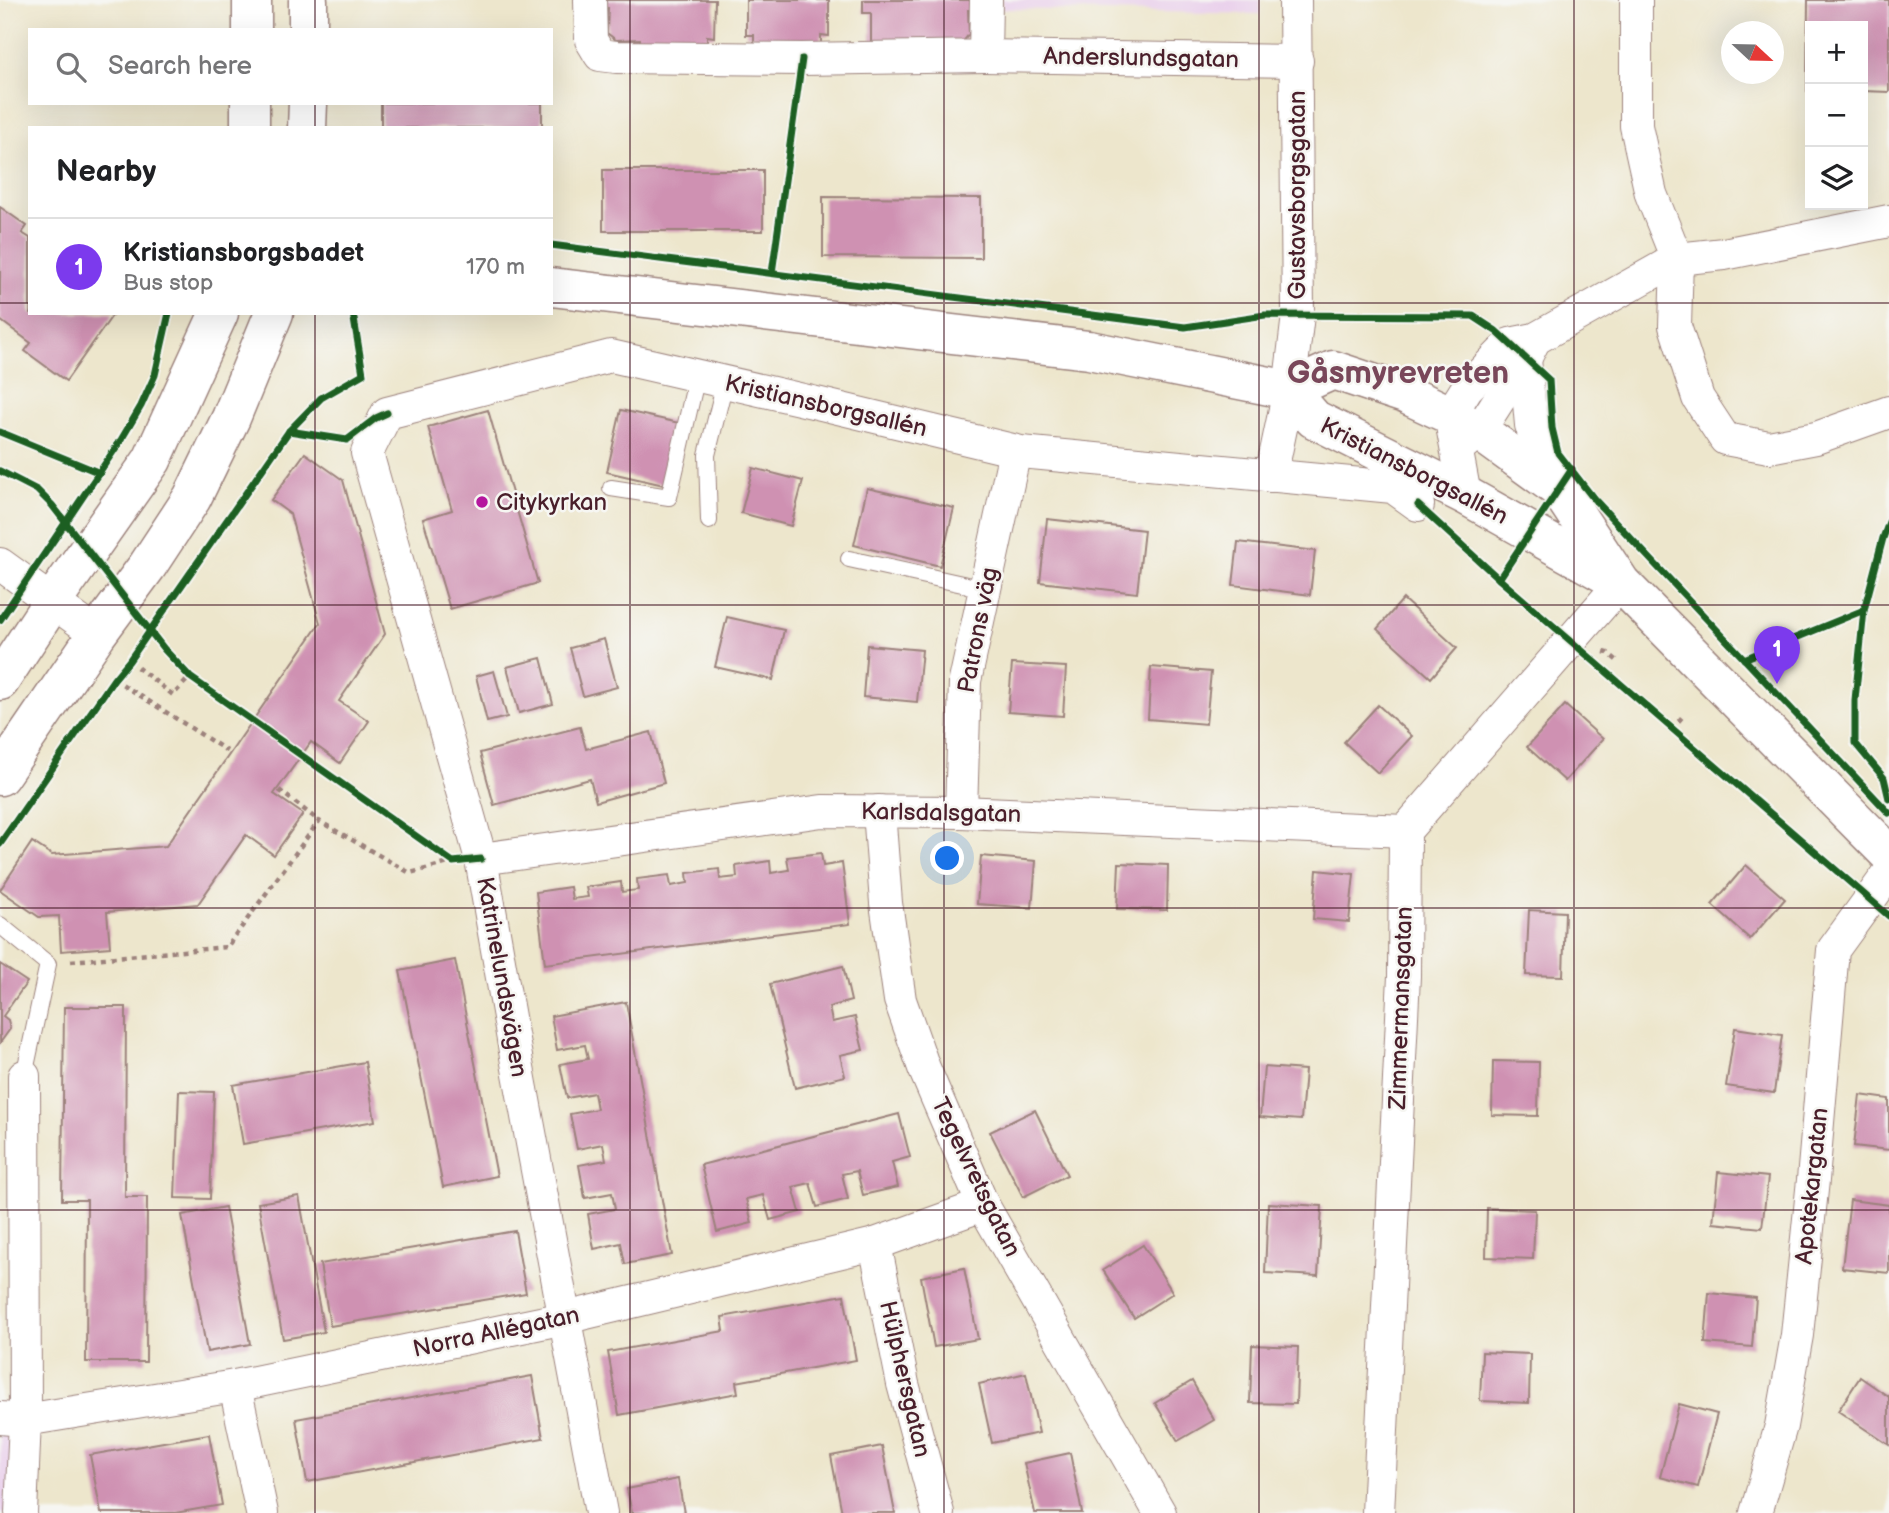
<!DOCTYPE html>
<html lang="en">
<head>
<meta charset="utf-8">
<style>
	:root { --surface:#fff; --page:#f2f2f2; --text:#202124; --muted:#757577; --line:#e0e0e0; --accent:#7c3aed }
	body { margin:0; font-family:"Balsamiq Sans",sans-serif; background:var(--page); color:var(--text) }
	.controls { position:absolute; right:21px; top:21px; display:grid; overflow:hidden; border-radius:0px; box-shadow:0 7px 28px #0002 }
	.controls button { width:63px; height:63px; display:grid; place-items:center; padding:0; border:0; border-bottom:2px solid var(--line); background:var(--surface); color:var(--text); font:35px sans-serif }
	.compass { position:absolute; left:1721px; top:21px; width:63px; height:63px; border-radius:50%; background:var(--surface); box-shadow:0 7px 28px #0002; rotate:112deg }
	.you { position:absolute; left:948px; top:859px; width:24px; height:24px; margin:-18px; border:5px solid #fff; border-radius:50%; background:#1a73e8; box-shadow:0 0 0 10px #1a73e833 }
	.badge { display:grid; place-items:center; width:46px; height:46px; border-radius:50%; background:var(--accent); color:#fff; font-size:23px; font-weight:700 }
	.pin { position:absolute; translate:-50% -58px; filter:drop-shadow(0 2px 4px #0008) }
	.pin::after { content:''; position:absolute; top:37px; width:24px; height:21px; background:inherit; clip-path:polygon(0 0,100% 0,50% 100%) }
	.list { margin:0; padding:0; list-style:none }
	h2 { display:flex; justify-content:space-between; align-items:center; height:91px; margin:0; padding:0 28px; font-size:30px }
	h2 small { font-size:23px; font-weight:400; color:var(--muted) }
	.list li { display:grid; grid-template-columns:46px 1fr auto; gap:21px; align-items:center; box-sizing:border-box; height:98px; padding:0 28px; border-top:2px solid var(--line) }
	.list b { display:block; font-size:26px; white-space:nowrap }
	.list p { margin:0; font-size:23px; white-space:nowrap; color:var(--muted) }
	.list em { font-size:23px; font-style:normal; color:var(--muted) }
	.icon { flex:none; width:38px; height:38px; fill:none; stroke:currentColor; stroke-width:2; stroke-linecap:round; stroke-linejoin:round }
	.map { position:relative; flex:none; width:1889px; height:1513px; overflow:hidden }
	.search { position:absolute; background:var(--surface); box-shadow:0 7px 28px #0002; left:28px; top:28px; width:525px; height:77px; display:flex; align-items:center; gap:18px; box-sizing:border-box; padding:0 24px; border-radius:0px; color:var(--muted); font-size:26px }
	.panel { position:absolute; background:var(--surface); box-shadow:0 7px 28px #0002; left:28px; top:126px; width:525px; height:189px; border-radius:0px }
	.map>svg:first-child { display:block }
</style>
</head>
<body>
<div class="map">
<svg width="1889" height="1513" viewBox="0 0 1889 1513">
	<rect width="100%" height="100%" fill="#f6f6f2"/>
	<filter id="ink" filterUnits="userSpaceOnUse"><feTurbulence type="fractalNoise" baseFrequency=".0143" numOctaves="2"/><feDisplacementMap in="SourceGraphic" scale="14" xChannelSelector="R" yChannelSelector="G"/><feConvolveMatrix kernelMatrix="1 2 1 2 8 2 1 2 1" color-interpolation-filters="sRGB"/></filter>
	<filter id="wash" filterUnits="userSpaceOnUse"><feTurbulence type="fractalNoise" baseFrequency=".00686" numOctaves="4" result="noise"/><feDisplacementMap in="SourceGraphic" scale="28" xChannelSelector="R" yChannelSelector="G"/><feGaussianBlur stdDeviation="1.57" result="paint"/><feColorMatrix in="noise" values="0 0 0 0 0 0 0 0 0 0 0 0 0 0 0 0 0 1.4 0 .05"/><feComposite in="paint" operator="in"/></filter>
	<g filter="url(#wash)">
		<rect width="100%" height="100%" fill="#ede6cc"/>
		<!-- built -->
		<g fill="#ead1ec">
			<polygon points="1002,0 1260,0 1260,14 1002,9"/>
			<polygon points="0,1427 17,1428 13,1513 0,1513"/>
		</g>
		<g id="blocks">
			<!-- building -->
			<g fill="#cf91b2">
				<polygon points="601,0 715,0 714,37 707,36 707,48 640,46 640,39 616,40 607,33 608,8 601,8"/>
				<polygon points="746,0 829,0 829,36 821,35 821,47 754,46 754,35 746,35"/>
				<polygon points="863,0 975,0 975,10 968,10 969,34 962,43 871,49 871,13 863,13"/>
				<polygon points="1808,0 1889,0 1889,92 1863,91 1863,26 1810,26 1810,91 1807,91"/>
				<rect x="381" y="103" width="161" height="25"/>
				<rect x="603" y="170" width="160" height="61"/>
				<polygon points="823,197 981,198 981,258 823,257"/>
				<polygon points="0,207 27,226 22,233 30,238 30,313 114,313 66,381 25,351 31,343 0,320"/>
				<polygon points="488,410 538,583 450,609 423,519 452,510 428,427"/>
				<polygon points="621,410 679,423 664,485 607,472"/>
				<polygon points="305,453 343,480 385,634 339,701 369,721 340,763 311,742 274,794 303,814 274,855 246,835 198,904 107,912 110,947 61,951 59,916 39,917 0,890 32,842 52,855 166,846 320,623 290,514 271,500"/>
				<polygon points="753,468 803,481 791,526 741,513"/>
				<polygon points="867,488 954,508 940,566 854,545"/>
				<polygon points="1047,519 1144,530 1137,593 1040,582"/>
				<polygon points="1238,542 1315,551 1310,595 1233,585"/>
				<polygon points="1403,599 1457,648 1431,678 1377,629"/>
				<polygon points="727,617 784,630 773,680 715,667"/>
				<polygon points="604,639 617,687 583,696 570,648"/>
				<polygon points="867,645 922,650 917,702 863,697"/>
				<polygon points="541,658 553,704 519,713 507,667"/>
				<polygon points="1012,664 1066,667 1063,716 1008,712"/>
				<polygon points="1151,667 1211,672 1206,724 1148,719"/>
				<polygon points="494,671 507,717 487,722 476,676"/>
				<polygon points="1378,705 1412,736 1378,773 1344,742"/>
				<polygon points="1565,705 1603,739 1565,781 1527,747"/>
				<polygon points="580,727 586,749 651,732 664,783 596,802 590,779 494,805 480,753"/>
				<polygon points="821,853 823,866 842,863 850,924 545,964 536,892 570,887 572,899 588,897 586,887 621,882 622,892 638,890 637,879 669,875 671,886 688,883 687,873 719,869 720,879 737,877 736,866 770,861 771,873 789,870 787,857"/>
				<polygon points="981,856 1036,861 1032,908 977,904"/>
				<polygon points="1119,863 1168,865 1167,910 1117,909"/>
				<polygon points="1746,865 1785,899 1750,939 1712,905"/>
				<polygon points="1317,870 1354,874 1349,922 1313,919"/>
				<polygon points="1529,910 1565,912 1563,976 1526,975"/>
				<polygon points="455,960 497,1176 443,1187 400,971"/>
				<polygon points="0,964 27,982 3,1016 8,1020 10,1029 0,1043"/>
				<polygon points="843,966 851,1001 829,1007 832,1022 855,1017 863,1050 840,1055 845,1076 795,1088 770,984"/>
				<polygon points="626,1002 672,1255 625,1264 621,1243 594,1249 588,1214 615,1209 612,1193 585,1198 579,1165 606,1160 603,1144 577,1149 570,1114 597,1109 594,1093 567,1098 560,1064 588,1059 585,1045 557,1050 551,1016"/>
				<polygon points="64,1007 126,1007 125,1197 147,1197 146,1362 86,1362 87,1200 62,1200"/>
				<polygon points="1735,1028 1782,1035 1774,1093 1726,1086"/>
				<polygon points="1493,1061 1539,1062 1538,1116 1492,1115"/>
				<polygon points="365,1062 375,1121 243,1144 233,1085"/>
				<polygon points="1264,1067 1305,1070 1301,1120 1260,1117"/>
				<polygon points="179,1091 214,1092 210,1199 175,1198"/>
				<polygon points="1860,1095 1889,1099 1889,1150 1854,1146"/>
				<polygon points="1035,1110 1067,1175 1023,1197 990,1132"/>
				<polygon points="899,1114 910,1157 892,1162 898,1187 863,1195 857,1171 842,1174 848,1199 817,1207 810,1183 793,1187 800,1212 770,1220 763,1195 746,1199 752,1223 717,1232 701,1165"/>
				<polygon points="1718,1172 1768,1177 1762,1228 1713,1223"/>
				<polygon points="299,1196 324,1332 283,1339 258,1203"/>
				<polygon points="1850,1200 1889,1205 1889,1273 1842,1268"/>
				<polygon points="1268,1203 1322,1206 1318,1276 1265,1273"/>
				<polygon points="225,1207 250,1344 207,1352 182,1215"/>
				<polygon points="1487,1208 1535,1210 1533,1259 1486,1257"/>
				<polygon points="515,1231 526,1293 330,1326 320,1264"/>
				<polygon points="1143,1245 1173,1293 1134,1318 1103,1270"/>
				<polygon points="964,1268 978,1339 934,1347 921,1277"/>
				<polygon points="1709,1293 1756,1298 1752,1347 1705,1343"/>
				<polygon points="844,1295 856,1360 736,1382 738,1393 619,1415 608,1352 724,1331 722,1317"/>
				<polygon points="1252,1345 1298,1347 1296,1404 1250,1403"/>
				<polygon points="1482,1352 1530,1354 1529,1403 1480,1401"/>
				<polygon points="1026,1373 1039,1433 992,1443 979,1384"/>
				<polygon points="532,1376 543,1438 307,1482 296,1419"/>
				<polygon points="1860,1377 1889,1397 1889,1445 1838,1411"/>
				<polygon points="1192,1381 1214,1420 1178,1441 1155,1403"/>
				<polygon points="1679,1404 1717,1414 1698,1487 1660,1477"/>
				<polygon points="209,1434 222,1505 175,1513 101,1513 90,1455"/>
				<polygon points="882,1446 895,1513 842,1513 831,1456"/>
				<polygon points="1070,1453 1082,1513 1035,1513 1024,1463"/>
				<polygon points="678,1479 684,1513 632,1513 627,1489"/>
			</g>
		</g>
	</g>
	<g filter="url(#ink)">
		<use href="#blocks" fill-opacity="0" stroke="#9c827c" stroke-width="2"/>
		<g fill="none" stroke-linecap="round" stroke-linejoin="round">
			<!-- lane casing -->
			<g stroke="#9c827c" stroke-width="18">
				<g id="lane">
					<polyline points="611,488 669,497 697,376"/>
					<polyline points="709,521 707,455 725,382"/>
					<polyline points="849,559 985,589"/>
					<polyline points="0,925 48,964 24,1076"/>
				</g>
			</g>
			<!-- street casing -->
			<g stroke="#9c827c" stroke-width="34">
				<g id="street">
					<polyline points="590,0 591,40 600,55 616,57 802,59 985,56 986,0"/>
					<polyline points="1636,0 1636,126 1651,194 1677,259 1675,326 1698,398 1725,439 1769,447 1816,438 1889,412"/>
					<polyline points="985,56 1297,61"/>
					<polyline points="1525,359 1531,425 1541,457 1558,487"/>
					<polyline points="1461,446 1479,431 1525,359 1535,339"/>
					<polyline points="1271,476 1289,390 1298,315 1295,0"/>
					<polyline points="1465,495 1450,415 1467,388 1510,344 1535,339 1677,259 1724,254 1889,221"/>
					<polyline points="0,564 97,634"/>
					<polyline points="879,811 886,903 900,1000 924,1068 983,1205 1160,1513"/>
					<polyline points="961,812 965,681 1015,451"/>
					<polyline points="481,859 822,811 961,812 1405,831"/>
					<polyline points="875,1244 903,1384 938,1513"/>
					<polyline points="235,1386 262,1513"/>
					<polyline points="0,1418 25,1420 235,1386 565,1318 875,1244 983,1205"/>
					<polyline points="21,1513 25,1420 24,1076"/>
					<polyline points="601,1513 518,1068 481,859 367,453 387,413 611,356 821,404 1021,452 1393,487 1418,505"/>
					<polyline points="1378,1513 1404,976 1405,831 1621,583"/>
					<polyline points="1756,1513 1781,1426 1797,1335 1813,1180 1833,950 1889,873"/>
				</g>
			</g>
			<!-- secondary casing -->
			<g stroke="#9c827c" stroke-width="41">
				<g id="secondary">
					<polyline points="252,30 252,0"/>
					<polyline points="308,30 308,0"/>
					<polyline points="250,128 250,103"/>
					<polyline points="307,128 308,103"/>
					<polyline points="551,287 1089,350 1289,390 1333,370 1405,394 1450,415 1479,431 1559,489 1621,583 1889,854"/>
					<polyline points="1289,390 1314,419 1465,495 1616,580"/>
					<polyline points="0,681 52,602 152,460 219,313"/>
					<polyline points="0,776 97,634 148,565 192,498 231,418 274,313"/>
				</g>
			</g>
			<!-- path -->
			<g stroke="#9c827c" stroke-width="4.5" stroke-dasharray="5 5" stroke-linecap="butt">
				<polyline points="1604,652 1608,653 1620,663"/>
				<polyline points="129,661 173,695 190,677"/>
				<polyline points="114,679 227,751"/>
				<polyline points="1672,729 1683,716"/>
				<polyline points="279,790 319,821"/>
				<polyline points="71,961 227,947 319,821 410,873 449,863"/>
			</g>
			<!-- lane -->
			<use href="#lane" stroke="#fff" stroke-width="16"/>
			<!-- street -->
			<use href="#street" stroke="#fff" stroke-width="32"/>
			<!-- secondary -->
			<use href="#secondary" stroke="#fff" stroke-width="38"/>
			<!-- cycleway casing -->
			<g stroke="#f6f6f2" stroke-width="11">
				<g id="cycleway">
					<polyline points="551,245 1185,327 1265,315 1473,316 1496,331 1549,380 1552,428 1558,453 1594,499 1889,813"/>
					<polyline points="772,273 802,59"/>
					<polyline points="289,431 347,440 376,418 387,413"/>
					<polyline points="0,432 100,473"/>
					<polyline points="0,471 37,490 52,505 164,649 190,677 453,862 481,859"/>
					<polyline points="1418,505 1499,579 1889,916"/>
					<polyline points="1889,522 1883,538 1864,610 1855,700 1855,743 1884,778 1889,799"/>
					<polyline points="1499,579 1572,469"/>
					<polyline points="0,620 121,440 141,406 155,375 169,313"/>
					<polyline points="1744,659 1864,610"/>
					<polyline points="0,844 114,679 129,661 289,431 321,398 363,374 353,313"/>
				</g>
			</g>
			<!-- cycleway -->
			<use href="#cycleway" stroke="#1b5e20" stroke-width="7"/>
		</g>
	</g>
	<!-- grid -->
	<path fill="none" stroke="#4a1f2b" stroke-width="2" stroke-opacity="0.55" d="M315,0v30M630,0v1513M944,0v1513M1259,0v1513M1574,0v1513M315,103v25M0,303h30M551,303h1338M315,313v1200M0,605h1889M0,908h1889M0,1210h1889"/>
	<!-- markers -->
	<circle fill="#b5179e" stroke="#f6f6f2" stroke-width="2.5" cx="482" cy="502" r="7"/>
	<g text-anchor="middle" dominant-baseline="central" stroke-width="5" stroke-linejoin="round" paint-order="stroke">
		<!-- street labels -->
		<g font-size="24" fill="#4a1f2b" stroke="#f6f6f2">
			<text transform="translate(1141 58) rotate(1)">Anderslundsgatan</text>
			<text transform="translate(1297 195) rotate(-90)">Gustavsborgsgatan</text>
			<text transform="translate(826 406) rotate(13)">Kristiansborgsallén</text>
			<text transform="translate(1414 471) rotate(27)">Kristiansborgsallén</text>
			<text transform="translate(978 630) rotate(-79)">Patrons väg</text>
			<text transform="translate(941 813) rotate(1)">Karlsdalsgatan</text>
			<text transform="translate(502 977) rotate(80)">Katrinelundsvägen</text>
			<text transform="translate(1401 1008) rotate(-88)">Zimmermansgatan</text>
			<text transform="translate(976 1177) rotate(64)">Tegelvretsgatan</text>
			<text transform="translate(1812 1186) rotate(-84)">Apotekargatan</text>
			<text transform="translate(496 1332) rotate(-12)">Norra Allégatan</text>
			<text transform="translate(905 1379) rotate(77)">Hülphersgatan</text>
		</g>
		<!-- poi labels -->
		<g font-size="24" fill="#4a1f2b" stroke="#f6f6f2" text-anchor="start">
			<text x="496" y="502">Citykyrkan</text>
		</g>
		<!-- district labels -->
		<g font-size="32" font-weight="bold" fill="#79475a" stroke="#f6f6f2">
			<text x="1398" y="373">Gåsmyrevreten</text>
		</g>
	</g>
</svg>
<div class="controls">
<button>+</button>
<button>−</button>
<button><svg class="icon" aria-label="layers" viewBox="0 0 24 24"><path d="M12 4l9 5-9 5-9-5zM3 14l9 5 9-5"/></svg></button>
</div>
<svg class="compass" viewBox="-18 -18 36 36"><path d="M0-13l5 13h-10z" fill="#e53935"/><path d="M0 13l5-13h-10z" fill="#757577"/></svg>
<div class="you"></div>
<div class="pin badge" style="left:1777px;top:684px">1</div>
<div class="search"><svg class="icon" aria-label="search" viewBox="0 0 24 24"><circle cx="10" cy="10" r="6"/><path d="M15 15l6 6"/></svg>Search here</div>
<section class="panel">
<h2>Nearby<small></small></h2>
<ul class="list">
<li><span class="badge">1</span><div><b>Kristiansborgsbadet</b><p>Bus stop</p></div><em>170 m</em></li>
</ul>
</section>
</div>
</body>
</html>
